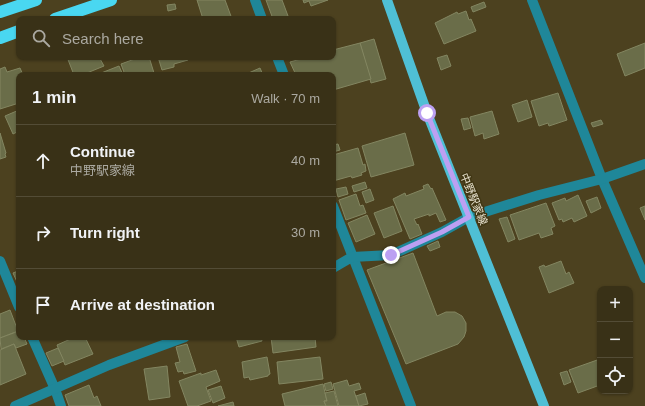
<!DOCTYPE html>
<html lang="en">
<head>
<meta charset="utf-8">
<style>
	:root { --surface:#393117; --page:#443d24; --text:#f1f3f6; --muted:#aba9a1; --line:#534c36 }
	body { margin:0; font-family:Arial,"Noto Sans JP",sans-serif; background:var(--page); color:var(--text) }
	.controls { position:absolute; right:12px; bottom:12px; display:grid; overflow:hidden; border-radius:8px; box-shadow:0 1px 3px #0004 }
	.controls button { width:36px; height:36px; display:grid; place-items:center; padding:0; border:0; border-bottom:1px solid var(--line); background:var(--surface); color:var(--text); font:20px sans-serif }
	.stop { position:absolute; width:12px; height:12px; margin:-9px; border:3px solid #bca0f2; border-radius:50%; background:#fff }
	.stop.end { background:#bca0f2; border-color:#fff; box-shadow:0 1px 4px #0008 }
	.list { margin:0; padding:0; list-style:none }
	h2 { display:flex; justify-content:space-between; align-items:center; height:52px; margin:0; padding:0 16px; font-size:17px }
	h2 small { font-size:13px; font-weight:400; color:var(--muted) }
	.list li { display:grid; grid-template-columns:26px 1fr auto; gap:12px; align-items:center; box-sizing:border-box; height:72px; padding:0 16px; border-top:1px solid var(--line) }
	.list b { display:block; font-size:15px; white-space:nowrap }
	.list p { margin:0; font-size:13px; white-space:nowrap; color:var(--muted) }
	.list em { font-size:13px; font-style:normal; color:var(--muted) }
	.icon { flex:none; width:22px; height:22px; fill:none; stroke:currentColor; stroke-width:2; stroke-linecap:round; stroke-linejoin:round }
	.map { position:relative; flex:none; width:645px; height:406px; overflow:hidden }
	.search { position:absolute; background:var(--surface); box-shadow:0 1px 3px #0004; left:16px; top:16px; width:320px; height:44px; display:flex; align-items:center; gap:10px; box-sizing:border-box; padding:0 14px; border-radius:8px; color:var(--muted); font-size:15px }
	.panel { position:absolute; background:var(--surface); box-shadow:0 1px 3px #0004; left:16px; top:72px; width:320px; height:268px; border-radius:8px }
	.map>svg:first-child { display:block }
</style>
</head>
<body>
<div class="map">
<svg width="645" height="406" viewBox="0 0 645 406">
	<rect width="100%" height="100%" fill="#4c411f"/>
	<!-- building -->
	<g fill="#6a6d49" stroke="#838661">
		<polygon points="197,0 225,0 232,19 203,19"/>
		<polygon points="266,0 282,0 288,16 278,19 273,19"/>
		<polygon points="303,0 328,0 311,6 309,1 304,3"/>
		<polygon points="484,2 486,7 473,12 471,7"/>
		<polygon points="175,4 176,9 168,11 167,5"/>
		<polygon points="466,11 469,20 471,19 476,31 444,44 435,23 457,12 458,14"/>
		<polygon points="374,39 386,79 371,83 360,43"/>
		<polygon points="360,43 371,79 333,90 333,75 296,75 290,62 308,57 333,57 333,50"/>
		<polygon points="645,43 645,68 625,76 617,54"/>
		<polygon points="447,55 451,66 441,70 437,58"/>
		<polygon points="67,57 99,57 104,66 82,75 74,75"/>
		<polygon points="140,57 149,57 154,73 148,75 125,75 121,64"/>
		<polygon points="158,57 187,57 188,60 174,64 174,67 162,70"/>
		<polygon points="119,66 123,75 96,75"/>
		<polygon points="5,67 7,72 20,68 23,75 19,75 19,103 0,109 0,69"/>
		<polygon points="260,68 263,75 244,75"/>
		<polygon points="558,93 567,120 549,126 548,123 539,126 531,101"/>
		<polygon points="527,100 532,117 518,122 512,105"/>
		<polygon points="19,110 19,131 13,134 5,116"/>
		<polygon points="492,111 499,134 484,139 483,133 475,136 470,117"/>
		<polygon points="468,118 471,128 464,130 461,119"/>
		<polygon points="601,120 603,124 593,127 591,123"/>
		<polygon points="0,133 6,153 5,154 6,157 0,159"/>
		<polygon points="405,133 414,165 371,177 362,146"/>
		<polygon points="338,144 340,150 333,152 333,145"/>
		<polygon points="358,148 363,165 365,164 366,171 361,173 362,175 352,178 351,176 333,181 333,155"/>
		<polygon points="365,182 367,188 354,192 352,186"/>
		<polygon points="428,184 431,189 432,188 446,220 440,222 436,213 429,216 429,214 414,219 417,225 418,224 422,234 410,239 393,199 405,193 406,196 424,189 423,186"/>
		<polygon points="346,187 348,194 338,197 336,189"/>
		<polygon points="370,189 374,200 366,203 362,192"/>
		<polygon points="356,194 360,206 363,205 366,213 346,220 339,200"/>
		<polygon points="578,195 587,216 574,222 572,218 563,222 562,219 559,220 552,203 565,198 566,201"/>
		<polygon points="597,197 601,208 591,213 586,201"/>
		<polygon points="546,203 555,226 551,228 553,234 541,238 539,233 519,240 510,215"/>
		<polygon points="393,206 402,231 384,238 374,213"/>
		<polygon points="645,206 645,220 640,208"/>
		<polygon points="367,215 375,234 356,242 348,223"/>
		<polygon points="507,217 515,239 508,242 499,219"/>
		<polygon points="438,241 440,247 430,251 427,246"/>
		<polygon points="413,253 437,316 446,312 455,312 462,316 466,323 466,331 464,337 458,344 406,364 367,270"/>
		<polygon points="561,261 566,274 569,272 574,283 549,293 539,267 544,265 545,267"/>
		<polygon points="18,271 19,273 18,284 13,273"/>
		<polygon points="10,310 18,331 0,338 0,314"/>
		<polygon points="19,331 19,337 24,337 27,344 16,348 14,344 1,349 0,338"/>
		<polygon points="75,337 85,337 93,354 65,365 57,345"/>
		<polygon points="236,337 261,337 262,341 239,347"/>
		<polygon points="271,337 315,337 316,347 273,353"/>
		<polygon points="14,344 26,374 0,385 0,350"/>
		<polygon points="187,344 196,371 184,374 183,371 178,372 175,363 180,362 176,347"/>
		<polygon points="58,348 64,361 52,366 46,353"/>
		<polygon points="267,357 270,374 268,375 268,376 250,380 249,377 244,378 242,362"/>
		<polygon points="320,357 323,379 279,384 277,362"/>
		<polygon points="600,359 600,385 578,393 569,370"/>
		<polygon points="167,366 170,397 149,400 144,369"/>
		<polygon points="216,370 220,381 206,387 211,401 197,406 188,406 179,381 201,373 201,375"/>
		<polygon points="567,371 571,382 564,385 560,373"/>
		<polygon points="347,380 349,386 359,383 361,389 354,391 359,406 339,406 333,384"/>
		<polygon points="331,382 333,389 326,391 324,384"/>
		<polygon points="323,384 327,401 324,401 326,406 285,406 282,394"/>
		<polygon points="89,385 94,398 97,396 101,406 69,406 65,395"/>
		<polygon points="221,386 225,398 213,403 208,390"/>
		<polygon points="334,391 338,406 326,406 324,401 327,401 325,393"/>
		<polygon points="365,393 368,404 359,406 356,396"/>
		<polygon points="233,402 234,406 218,406"/>
	</g>
	<g fill="none" stroke-linecap="round" stroke-linejoin="round">
		<!-- minor -->
		<g stroke="#1f8799" stroke-width="10">
			<polyline points="255,0 262,19"/>
			<polyline points="532,0 602,179 645,278"/>
			<polyline points="277,57 284,75"/>
			<polyline points="333,206 411,406"/>
			<polyline points="0,261 19,307"/>
			<polyline points="333,268 352,257 391,255 442,232 469,217 539,195 602,179 645,164"/>
			<polyline points="32,337 55,389 61,406"/>
			<polyline points="15,406 109,365 185,337"/>
		</g>
		<!-- major -->
		<polyline stroke="#4fbfd5" stroke-width="10" points="387,0 427,113 544,406"/>
		<!-- highway -->
		<g stroke="#49d7f1" stroke-width="12">
			<polyline points="0,12 36,0"/>
			<polyline points="55,19 111,0"/>
			<polyline points="0,38 19,31"/>
		</g>
	</g>
	<g fill="none" stroke-linecap="round" stroke-linejoin="round">
		<!-- route -->
		<polyline stroke="#bca0f2" stroke-width="5" points="391,255 442,232 469,217 427,113"/>
	</g>
	<g text-anchor="middle" dominant-baseline="central" stroke-width="3" stroke-linejoin="round" paint-order="stroke">
		<!-- street labels -->
		<g font-size="11" fill="#e7e1ce" stroke="#413714">
			<text transform="translate(474 199) rotate(68)">中野駅家線</text>
		</g>
	</g>
</svg>
<div class="controls">
<button>+</button>
<button>−</button>
<button><svg class="icon" aria-label="locate" viewBox="0 0 24 24"><circle cx="12" cy="12" r="6"/><path d="M12 2v4M12 18v4M2 12h4M18 12h4"/></svg></button>
</div>
<div class="stop" style="left:427px;top:113px"></div>
<div class="stop end" style="left:391px;top:255px"></div>
<div class="search"><svg class="icon" aria-label="search" viewBox="0 0 24 24"><circle cx="10" cy="10" r="6"/><path d="M15 15l6 6"/></svg>Search here</div>
<section class="panel">
<h2>1 min<small>Walk · 70 m</small></h2>
<ul class="list">
<li><svg class="icon" aria-label="ahead" viewBox="0 0 24 24"><path d="M12 20V5M6 11l6-6 6 6"/></svg><div><b>Continue</b><p>中野駅家線</p></div><em>40 m</em></li>
<li><svg class="icon" aria-label="right" viewBox="0 0 24 24"><path d="M7 20v-9h11M14 6l5 5-5 5"/></svg><div><b>Turn right</b></div><em>30 m</em></li>
<li><svg class="icon" aria-label="arrive" viewBox="0 0 24 24"><path d="M6 21V4h12l-3 4 3 4H6"/></svg><div><b>Arrive at destination</b></div></li>
</ul>
</section>
</div>
</body>
</html>
